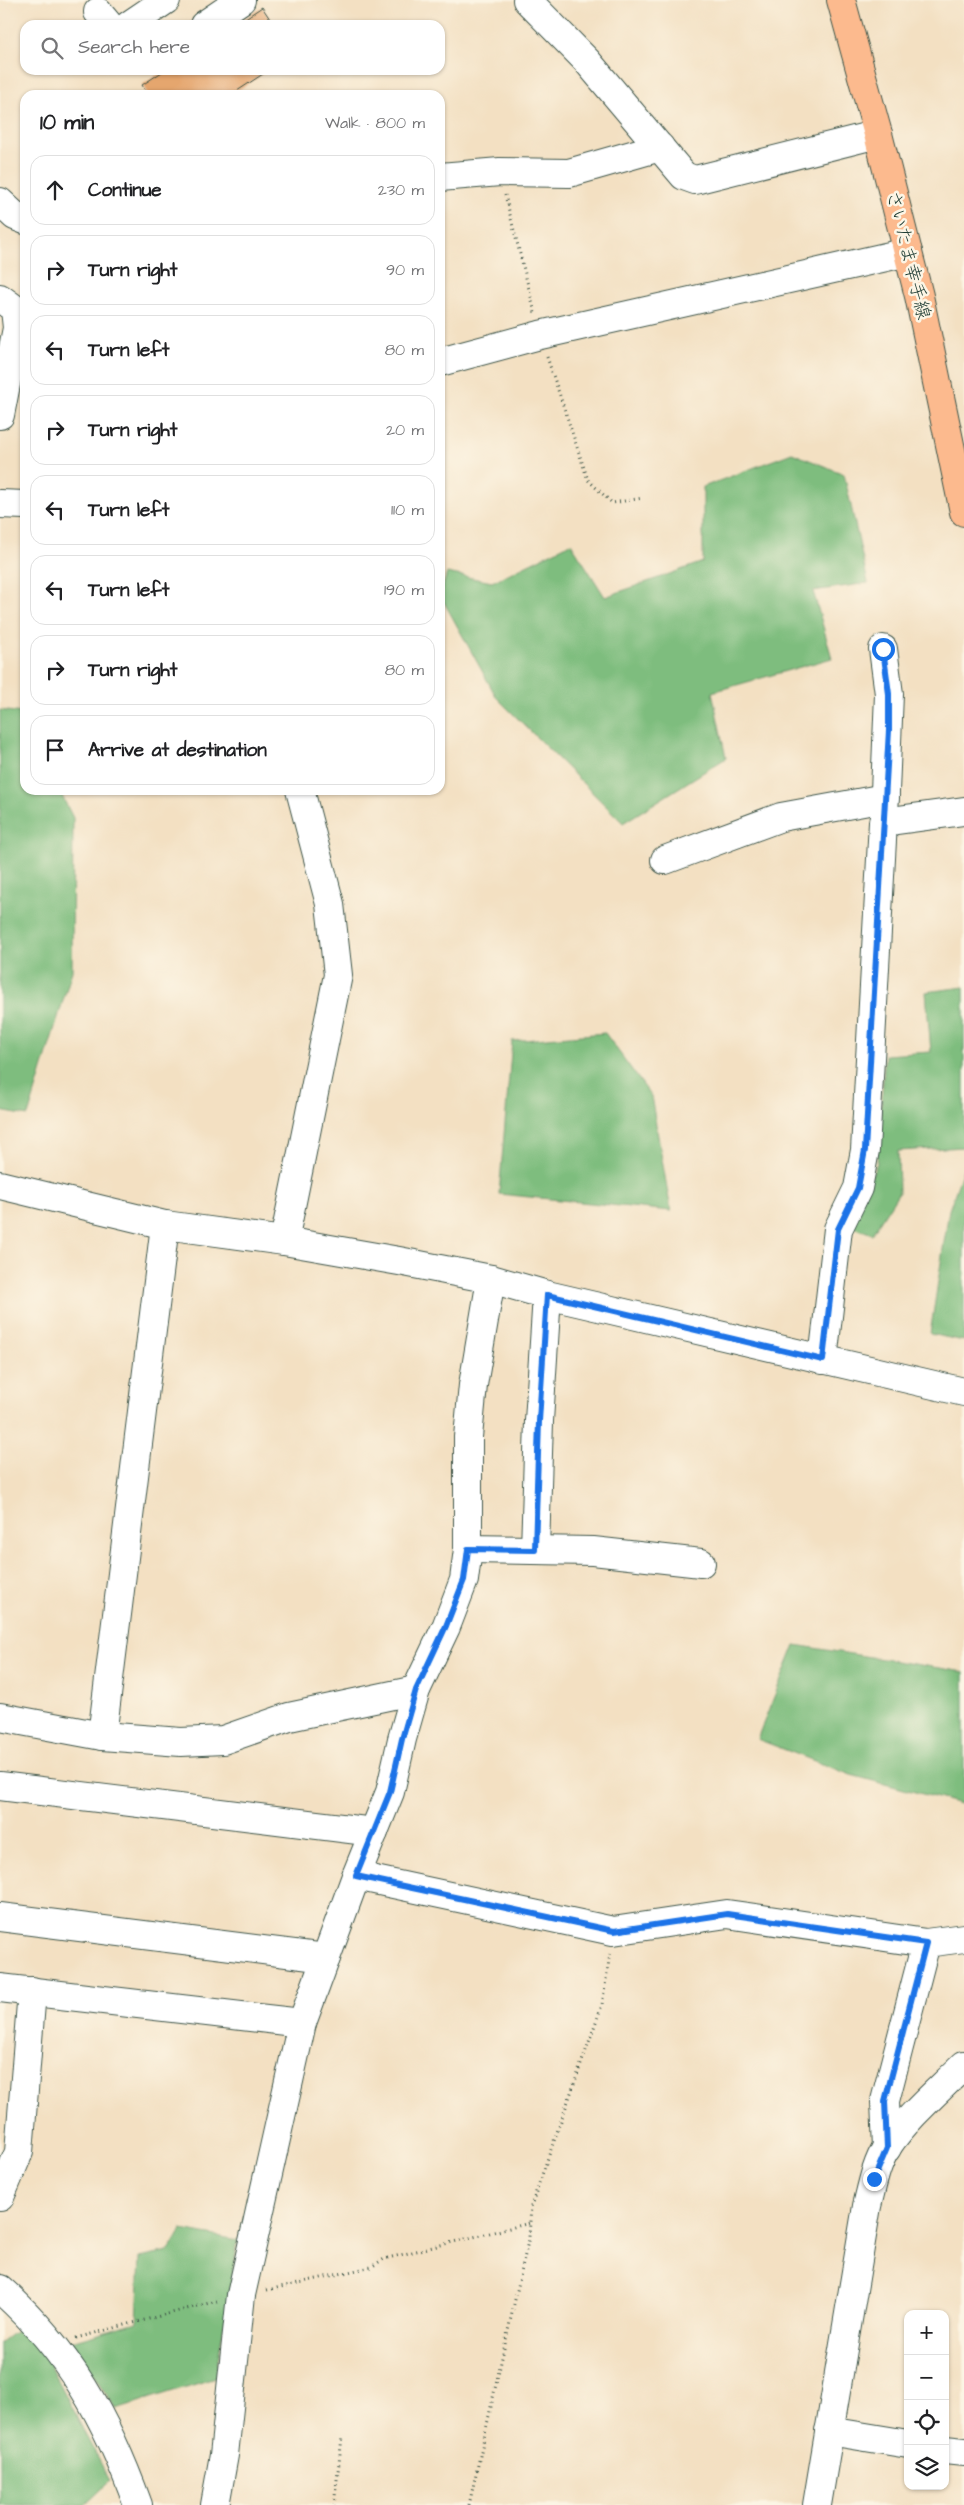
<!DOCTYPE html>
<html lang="en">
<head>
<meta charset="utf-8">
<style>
	:root { --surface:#fff; --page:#f2f2f2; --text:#202124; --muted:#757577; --line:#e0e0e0 }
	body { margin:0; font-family:"Architects Daughter","Klee One",sans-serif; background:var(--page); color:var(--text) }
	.controls { position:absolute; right:15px; bottom:15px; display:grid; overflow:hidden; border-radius:10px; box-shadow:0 1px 4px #0004 }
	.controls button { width:45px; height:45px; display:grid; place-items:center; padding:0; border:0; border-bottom:1px solid var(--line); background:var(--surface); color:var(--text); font:25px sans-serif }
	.stop { position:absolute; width:15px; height:15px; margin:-11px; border:4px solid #1a73e8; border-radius:50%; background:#fff }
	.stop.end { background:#1a73e8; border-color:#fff; box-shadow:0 1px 5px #0008 }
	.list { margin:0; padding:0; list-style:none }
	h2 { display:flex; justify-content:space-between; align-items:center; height:65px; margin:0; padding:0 20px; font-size:21px }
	h2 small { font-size:16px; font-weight:400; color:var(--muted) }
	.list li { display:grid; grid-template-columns:32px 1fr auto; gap:15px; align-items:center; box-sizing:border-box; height:70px; margin:0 10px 10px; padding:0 10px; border:1px solid var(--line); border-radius:15px }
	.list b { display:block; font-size:19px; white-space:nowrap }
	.list em { font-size:16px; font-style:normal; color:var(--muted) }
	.icon { flex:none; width:28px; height:28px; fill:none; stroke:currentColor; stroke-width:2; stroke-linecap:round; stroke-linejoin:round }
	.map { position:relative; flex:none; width:964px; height:2505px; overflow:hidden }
	.search { position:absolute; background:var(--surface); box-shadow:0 1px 4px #0004; left:20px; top:20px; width:425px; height:55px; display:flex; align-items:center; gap:12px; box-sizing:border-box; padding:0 18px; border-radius:15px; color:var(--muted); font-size:19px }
	.panel { position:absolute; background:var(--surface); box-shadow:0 1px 4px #0004; left:20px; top:90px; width:425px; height:705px; border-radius:15px }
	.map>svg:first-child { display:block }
</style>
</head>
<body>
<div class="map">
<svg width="964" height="2505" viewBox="0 0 964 2505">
	<rect width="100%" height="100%" fill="#fcf5e5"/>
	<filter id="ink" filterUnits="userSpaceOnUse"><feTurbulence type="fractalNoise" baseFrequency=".02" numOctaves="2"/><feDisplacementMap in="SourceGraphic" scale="10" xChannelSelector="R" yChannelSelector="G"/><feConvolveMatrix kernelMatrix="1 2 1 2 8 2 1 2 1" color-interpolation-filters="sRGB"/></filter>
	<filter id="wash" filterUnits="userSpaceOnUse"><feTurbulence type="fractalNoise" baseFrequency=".0096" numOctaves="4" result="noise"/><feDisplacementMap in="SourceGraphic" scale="20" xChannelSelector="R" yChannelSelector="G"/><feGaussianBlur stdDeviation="1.12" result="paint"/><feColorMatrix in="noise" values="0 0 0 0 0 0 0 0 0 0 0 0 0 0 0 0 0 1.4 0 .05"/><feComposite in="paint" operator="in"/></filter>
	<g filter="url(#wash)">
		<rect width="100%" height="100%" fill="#f3e0c2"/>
		<!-- forest -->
		<g fill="#7ebd7e" stroke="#4e7d59">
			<polygon points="792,453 844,474 868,583 813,591 832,658 712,692 726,758 623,823 497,698 440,595 447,573 492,582 571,543 605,597 703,562 703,487"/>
			<polygon points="0,710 22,713 25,719 25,790 59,790 73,818 72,971 28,1116 0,1111"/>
			<polygon points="964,987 964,1147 898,1151 899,1192 872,1234 849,1225 877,1163 885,1055 931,1052 926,992"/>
			<polygon points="605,1033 651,1096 671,1211 499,1194 512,1041"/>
			<polygon points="964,1167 964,1341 930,1334 949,1210"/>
			<polygon points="795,1645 964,1672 964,1805 851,1775 757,1739"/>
			<polygon points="181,2230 238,2240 215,2378 116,2409 71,2341 137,2322 140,2258 168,2252"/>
			<polygon points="23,2326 47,2360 110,2481 85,2505 0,2505 0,2343"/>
		</g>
		<g id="blocks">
			<!-- building -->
			<g fill="#e5a66e">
				<polygon points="262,7 274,25 235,25"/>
				<polygon points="165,70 269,70 231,95 148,95 142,85"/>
			</g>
		</g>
	</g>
	<g filter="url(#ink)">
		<use href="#blocks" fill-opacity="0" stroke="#3f5549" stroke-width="1"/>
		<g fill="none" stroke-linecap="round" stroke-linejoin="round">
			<!-- minor casing -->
			<g stroke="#3f5549" stroke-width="30">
				<g id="minor">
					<polyline points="527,0 587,61 684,176 695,180 878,134"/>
					<polyline points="98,12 109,25"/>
					<polyline points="129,25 166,0"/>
					<polyline points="204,25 241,0"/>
					<polyline points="440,177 500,172 569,173 660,147"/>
					<polyline points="0,202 15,216 25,220"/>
					<polyline points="0,298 15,309 17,328 0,415"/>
					<polyline points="440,362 540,335 908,252"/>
					<polyline points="0,504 25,505"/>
					<polyline points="883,649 889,694 884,816"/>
					<polyline points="665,860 781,817 885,798"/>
					<polyline points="0,1185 165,1225 284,1241 399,1261 491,1279 547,1295 964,1392"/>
					<polyline points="284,1241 338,975 330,904 300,790"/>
					<polyline points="823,1360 838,1229 858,1188 865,1150 883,822 964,811"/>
					<polyline points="468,1549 593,1551 701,1563"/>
					<polyline points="535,1550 539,1421 547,1295"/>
					<polyline points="0,1717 102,1736 181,1742 223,1740 289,1717 416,1690"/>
					<polyline points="102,1736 165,1225"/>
					<polyline points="0,1786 374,1832"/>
					<polyline points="356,1876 613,1931 727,1914 926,1943"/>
					<polyline points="0,1917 326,1958"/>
					<polyline points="0,1988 302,2023"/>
					<polyline points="887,2148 885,2101 926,1943 964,1938"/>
					<polyline points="0,2197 19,2152 32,1991"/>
					<path d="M0,2289c69,61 107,130 138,216"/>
					<polyline points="829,2431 908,2444"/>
					<polyline points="945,2450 964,2452"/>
					<polyline points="215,2505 224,2455 241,2295 302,2023 356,1876 390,1792 402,1739 416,1690 446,1627 464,1580 468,1549 468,1437 473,1385 491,1279"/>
					<path d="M817,2505l50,-299c5,-20 9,-42 20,-59 21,-31 51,-56 77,-82"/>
				</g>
			</g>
			<!-- major casing -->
			<g stroke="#3f5549" stroke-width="30">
				<polyline id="major" points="841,0 878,134 919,296 964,512"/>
			</g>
			<!-- path -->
			<g stroke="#3f5549" stroke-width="3" stroke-dasharray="1 4" stroke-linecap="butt">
				<polyline points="505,195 535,313"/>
				<polyline points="547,357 588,480 612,503 643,498"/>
				<polyline points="267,2290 371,2267 384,2259 530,2223"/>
				<polyline points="76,2338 217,2301"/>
				<polyline points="334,2505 342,2438"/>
				<polyline points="469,2505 529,2237 531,2206 602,2005 610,1954"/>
			</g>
			<!-- minor -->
			<use href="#minor" stroke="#fff" stroke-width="28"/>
			<!-- major -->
			<use href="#major" stroke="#fcba8e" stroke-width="28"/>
		</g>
	</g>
	<g fill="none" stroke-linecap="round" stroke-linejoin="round" filter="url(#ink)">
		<!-- route -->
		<polyline stroke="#1a73e8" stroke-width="6" points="874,2179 887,2148 885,2101 926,1943 727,1914 614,1931 356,1876 390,1792 402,1739 416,1690 446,1626 464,1580 468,1549 535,1550 539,1421 547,1295 823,1360 838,1229 858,1188 865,1150 889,730 889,694 883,649"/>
	</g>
	<g text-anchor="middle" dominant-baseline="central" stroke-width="5" stroke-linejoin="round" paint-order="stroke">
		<!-- street labels -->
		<g font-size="19" fill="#1f3d34" stroke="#fcf5e5">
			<text transform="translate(908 255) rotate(76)">さいたま幸手線</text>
		</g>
	</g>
</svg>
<div class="controls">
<button>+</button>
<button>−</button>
<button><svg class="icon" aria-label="locate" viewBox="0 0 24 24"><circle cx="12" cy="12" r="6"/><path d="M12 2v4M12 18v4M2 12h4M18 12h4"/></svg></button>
<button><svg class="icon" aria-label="layers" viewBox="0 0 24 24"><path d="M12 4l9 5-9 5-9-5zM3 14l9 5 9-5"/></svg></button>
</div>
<div class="stop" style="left:883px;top:649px"></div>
<div class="stop end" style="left:874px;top:2179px"></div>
<div class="search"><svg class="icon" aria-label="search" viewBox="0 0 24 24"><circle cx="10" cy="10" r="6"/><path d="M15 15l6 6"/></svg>Search here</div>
<section class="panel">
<h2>10 min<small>Walk · 800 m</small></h2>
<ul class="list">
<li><svg class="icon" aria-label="ahead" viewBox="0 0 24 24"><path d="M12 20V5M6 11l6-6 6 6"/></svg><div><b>Continue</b></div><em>230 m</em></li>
<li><svg class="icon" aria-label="right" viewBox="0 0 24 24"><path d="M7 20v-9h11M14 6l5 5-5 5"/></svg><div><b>Turn right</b></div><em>90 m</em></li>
<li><svg class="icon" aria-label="left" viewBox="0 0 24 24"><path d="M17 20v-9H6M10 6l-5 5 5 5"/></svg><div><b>Turn left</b></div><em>80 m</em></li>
<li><svg class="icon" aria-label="right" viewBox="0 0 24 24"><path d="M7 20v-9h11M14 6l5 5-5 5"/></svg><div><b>Turn right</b></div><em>20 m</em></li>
<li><svg class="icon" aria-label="left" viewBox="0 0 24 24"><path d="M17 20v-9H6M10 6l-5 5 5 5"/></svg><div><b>Turn left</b></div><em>110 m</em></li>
<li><svg class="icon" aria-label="left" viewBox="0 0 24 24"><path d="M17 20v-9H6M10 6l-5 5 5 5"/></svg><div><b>Turn left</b></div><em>190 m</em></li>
<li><svg class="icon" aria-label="right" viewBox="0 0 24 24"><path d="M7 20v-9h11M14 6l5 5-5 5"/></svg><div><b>Turn right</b></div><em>80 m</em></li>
<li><svg class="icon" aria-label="arrive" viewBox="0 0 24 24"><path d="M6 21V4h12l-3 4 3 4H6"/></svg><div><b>Arrive at destination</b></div></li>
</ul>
</section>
</div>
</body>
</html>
